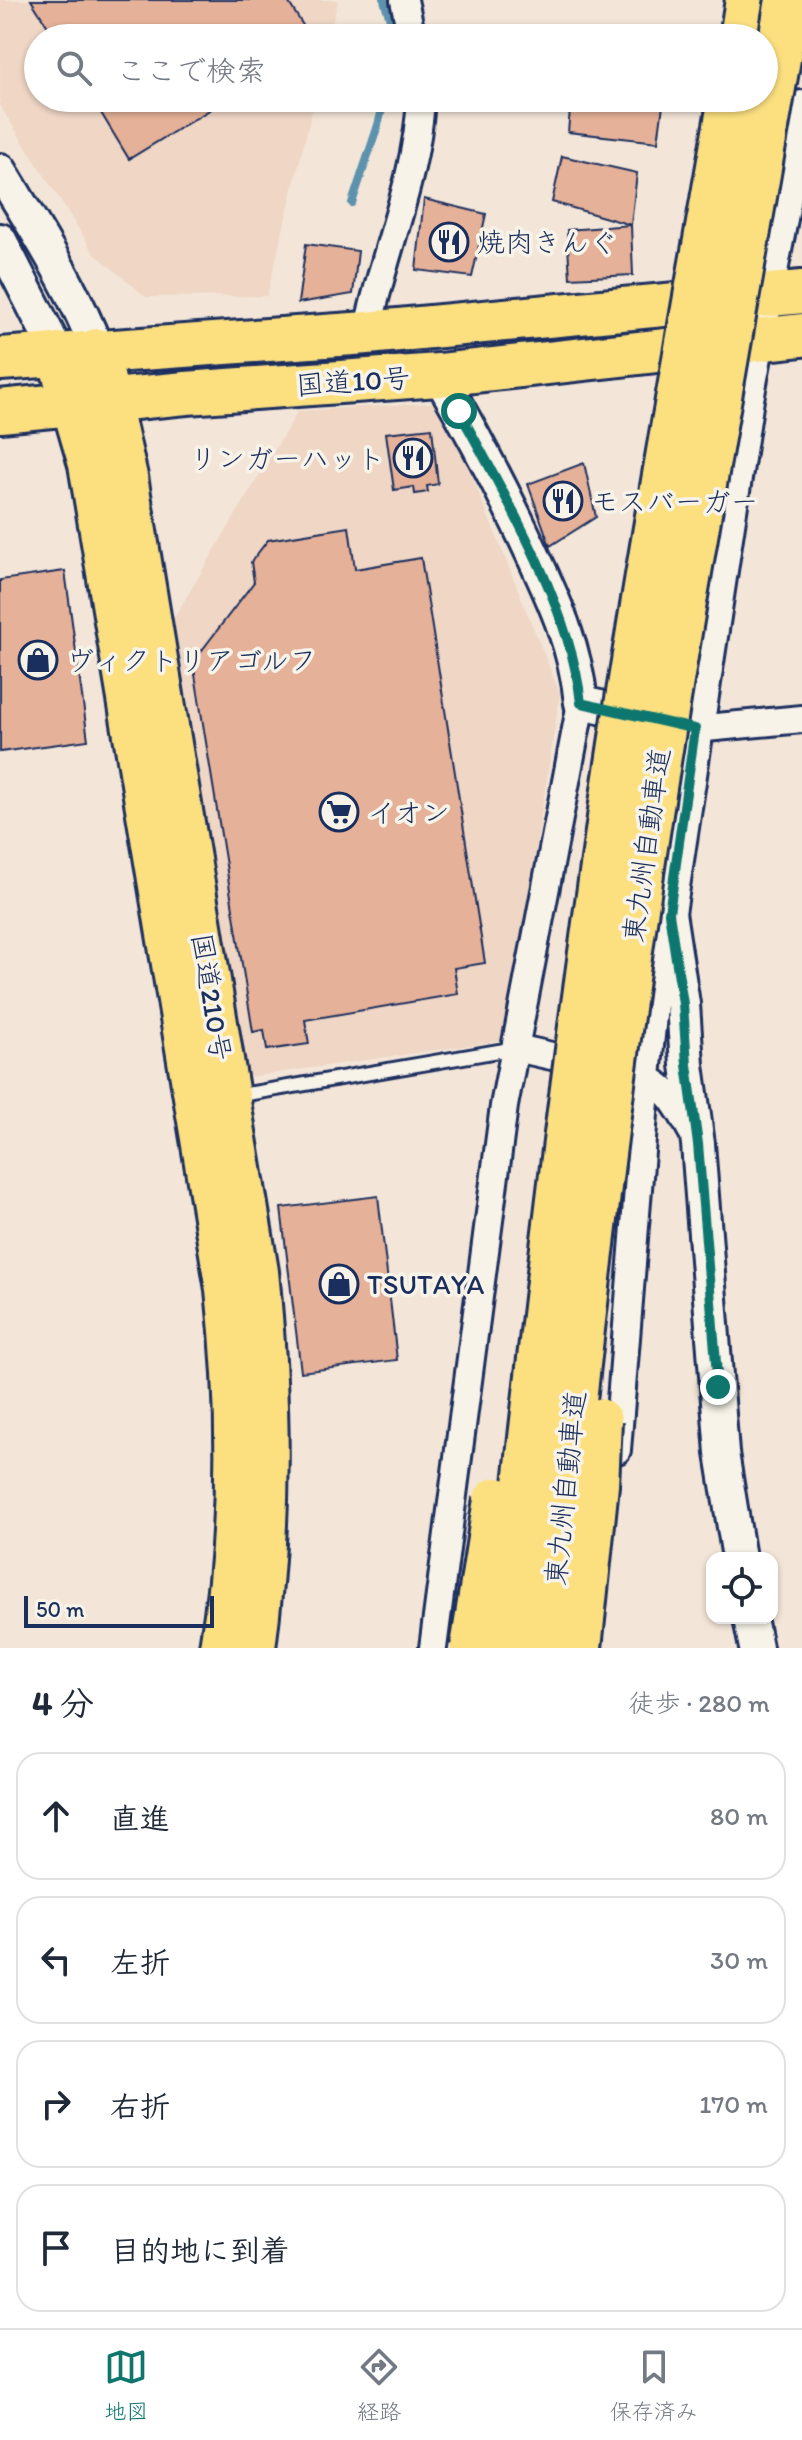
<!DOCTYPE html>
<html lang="ja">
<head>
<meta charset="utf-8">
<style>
	:root { --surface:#fff; --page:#f2f2f3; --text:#1f2937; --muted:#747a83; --line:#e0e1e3; --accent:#0f766e }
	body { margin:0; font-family:Itim,"Klee One",sans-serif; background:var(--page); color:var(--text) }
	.controls { position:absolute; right:24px; bottom:24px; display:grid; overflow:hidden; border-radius:16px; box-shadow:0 2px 6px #0004 }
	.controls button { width:72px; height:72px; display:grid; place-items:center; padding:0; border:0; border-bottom:2px solid var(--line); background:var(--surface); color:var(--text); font:40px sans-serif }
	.scale { position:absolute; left:24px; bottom:20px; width:190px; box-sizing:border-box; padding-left:8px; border:4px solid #1b2f5e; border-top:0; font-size:22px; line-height:28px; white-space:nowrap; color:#1b2f5e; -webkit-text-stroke:6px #f7f3e8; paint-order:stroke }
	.stop { position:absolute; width:24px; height:24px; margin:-18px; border:6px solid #0f766e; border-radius:50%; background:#fff }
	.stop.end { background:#0f766e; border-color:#fff; box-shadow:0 2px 8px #0008 }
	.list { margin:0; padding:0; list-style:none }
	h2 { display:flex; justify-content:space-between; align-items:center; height:104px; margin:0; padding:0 32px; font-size:34px }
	h2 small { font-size:26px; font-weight:400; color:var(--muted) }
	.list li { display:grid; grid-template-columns:52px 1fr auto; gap:24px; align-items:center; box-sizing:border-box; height:128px; margin:0 16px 16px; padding:0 16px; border:2px solid var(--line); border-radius:24px }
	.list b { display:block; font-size:30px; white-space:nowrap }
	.list em { font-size:26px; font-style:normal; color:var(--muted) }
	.icon { flex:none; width:44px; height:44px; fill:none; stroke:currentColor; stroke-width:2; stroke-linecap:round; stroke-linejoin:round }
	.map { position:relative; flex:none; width:802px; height:1648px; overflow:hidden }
	.search { position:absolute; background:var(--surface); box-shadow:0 2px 6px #0004; left:24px; right:24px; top:24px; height:88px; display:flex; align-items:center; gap:20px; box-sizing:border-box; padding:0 28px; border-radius:44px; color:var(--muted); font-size:30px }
	.sheet { height:680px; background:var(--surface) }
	nav { display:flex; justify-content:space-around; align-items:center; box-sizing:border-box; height:112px; border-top:2px solid var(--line); background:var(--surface); font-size:22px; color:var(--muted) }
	nav a { display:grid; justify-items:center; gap:4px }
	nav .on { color:var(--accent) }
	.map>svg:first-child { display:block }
</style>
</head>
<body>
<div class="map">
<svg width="802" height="1648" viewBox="0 0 802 1648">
	<rect width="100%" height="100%" fill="#f3e6d8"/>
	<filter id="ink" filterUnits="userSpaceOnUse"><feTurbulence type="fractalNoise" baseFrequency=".0125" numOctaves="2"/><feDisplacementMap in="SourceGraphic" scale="16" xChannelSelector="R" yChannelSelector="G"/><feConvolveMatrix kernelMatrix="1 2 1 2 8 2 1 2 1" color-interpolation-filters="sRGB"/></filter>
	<g filter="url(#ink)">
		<!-- built -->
		<g fill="#efd6c5">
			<polygon points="0,0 338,0 329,38 38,38 38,98 315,98 267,296 146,297 94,253 0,106"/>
			<polygon points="442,402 560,694 506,1040 241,1078 171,623 298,411"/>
		</g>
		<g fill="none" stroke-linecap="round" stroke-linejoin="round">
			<!-- stream -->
			<g stroke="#5b92ad" stroke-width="8">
				<polyline points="384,0 396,38"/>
				<polyline points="352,203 378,125 385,98"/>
			</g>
		</g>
		<!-- building -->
		<g fill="#e5b198" stroke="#1b2f5e" stroke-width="2">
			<polygon points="31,0 287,0 311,38 55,38"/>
			<polygon points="92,98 229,98 129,159"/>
			<polygon points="571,98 664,98 658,142 568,132"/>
			<polygon points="562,156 637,173 631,225 552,202"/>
			<polygon points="424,199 486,214 472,277 416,270"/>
			<polygon points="631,225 633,275 570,278 567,230"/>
			<polygon points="306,244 358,251 353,294 298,303"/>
			<polygon points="432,428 438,484 427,486 428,492 415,494 414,487 394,490 386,433"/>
			<polygon points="584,463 596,517 550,546 528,484"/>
			<polygon points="349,527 355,569 421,558 485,963 454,968 458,994 305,1020 309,1044 267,1050 264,1030 253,1032 193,662 254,582 251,562 268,540"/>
			<polygon points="65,571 88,740 0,752 0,580"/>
			<polygon points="378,1196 397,1360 301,1372 281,1208"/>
		</g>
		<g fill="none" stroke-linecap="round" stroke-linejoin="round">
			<!-- service casing -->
			<g stroke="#1b2f5e" stroke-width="18">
				<polyline id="service" points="235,1096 516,1048"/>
			</g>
			<!-- minor casing -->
			<g stroke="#1b2f5e" stroke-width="32">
				<g id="minor">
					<polyline points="404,0 412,38"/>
					<path d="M367,333c16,-79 50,-154 54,-235"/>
					<polyline points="695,729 802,719"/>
					<polyline points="516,1048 587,1064"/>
					<path d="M633,1074c31,7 44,30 58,56"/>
					<polyline points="617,1450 647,1077 657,974 667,924"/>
					<polyline points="433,1648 504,1106 581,703"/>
				</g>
			</g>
			<!-- tertiary casing -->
			<g stroke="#1b2f5e" stroke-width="38">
				<g id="tertiary">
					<path d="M0,170c35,59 73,116 97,180"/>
					<polyline points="0,240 58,354"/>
					<path d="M439,375c33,57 64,115 92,176 23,49 45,97 50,152l65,14"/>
					<polyline points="739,1558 722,1453 698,1144 687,1065 683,1004 669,913 747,399 802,107"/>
					<polyline points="750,1618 756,1648"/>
				</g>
			</g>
			<!-- trunk casing -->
			<g stroke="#1b2f5e" stroke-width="48">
				<g id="trunk">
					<path d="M97,350l29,127 131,795c13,130 14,246 -3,376"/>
					<path d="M58,354l32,110 137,825c13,120 14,240 -6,359"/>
					<polyline points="0,359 367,333 802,292"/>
					<polyline points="0,411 186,393 439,375 802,335"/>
				</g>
			</g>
			<!-- motorway casing -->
			<g stroke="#1b2f5e" stroke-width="50">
				<polyline id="motorway" points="742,38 748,0"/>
			</g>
			<!-- service -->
			<use href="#service" stroke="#f7f3e8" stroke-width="12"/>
			<!-- minor -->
			<use href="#minor" stroke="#f7f3e8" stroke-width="26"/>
			<!-- tertiary -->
			<use href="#tertiary" stroke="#f7f3e8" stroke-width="32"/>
			<!-- trunk -->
			<use href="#trunk" stroke="#fce080" stroke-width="42"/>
			<!-- motorway -->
			<use href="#motorway" stroke="#fce080" stroke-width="44"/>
			<!-- motorway-bridge casing -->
			<g stroke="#1b2f5e" stroke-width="50" stroke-linecap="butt">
				<g id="motorway-bridge">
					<polyline points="473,1648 496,1500"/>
					<path d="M509,1648c28,-282 62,-563 103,-844 35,-236 78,-471 119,-706"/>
					<path d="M548,1648c30,-302 65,-605 113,-905 39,-248 85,-496 127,-743"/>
					<polyline points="579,1648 596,1485 599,1421"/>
				</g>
			</g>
			<!-- motorway-bridge -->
			<use href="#motorway-bridge" stroke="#fce080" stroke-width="44"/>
		</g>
	</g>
	<g fill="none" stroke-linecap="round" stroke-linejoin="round" filter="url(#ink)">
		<!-- route -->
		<path stroke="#0f766e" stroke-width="10" d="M459,411c46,84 112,197 122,292l114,26 -26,184 14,91 4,61 11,79 20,243"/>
	</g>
	<!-- icons -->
	<defs>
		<g id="restaurant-ring" transform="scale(2)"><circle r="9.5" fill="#f7f3e8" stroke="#1b2f5e" stroke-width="1.5"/><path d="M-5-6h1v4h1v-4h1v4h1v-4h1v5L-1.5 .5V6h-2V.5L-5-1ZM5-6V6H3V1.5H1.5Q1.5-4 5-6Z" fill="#1b2f5e"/></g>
		<g id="shop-ring" transform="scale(2)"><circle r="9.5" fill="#f7f3e8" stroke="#1b2f5e" stroke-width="1.5"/><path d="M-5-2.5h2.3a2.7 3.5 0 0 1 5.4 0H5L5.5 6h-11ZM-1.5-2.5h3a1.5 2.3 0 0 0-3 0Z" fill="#1b2f5e"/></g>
		<g id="supermarket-ring" transform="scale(2)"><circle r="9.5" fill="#f7f3e8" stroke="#1b2f5e" stroke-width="1.5"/><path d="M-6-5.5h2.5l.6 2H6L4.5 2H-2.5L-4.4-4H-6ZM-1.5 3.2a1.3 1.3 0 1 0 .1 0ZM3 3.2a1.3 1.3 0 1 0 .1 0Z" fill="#1b2f5e"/></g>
	</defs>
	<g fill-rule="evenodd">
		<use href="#restaurant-ring" x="449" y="242"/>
		<use href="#restaurant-ring" x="413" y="458"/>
		<use href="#restaurant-ring" x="563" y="501"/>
		<use href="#shop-ring" x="38" y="660"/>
		<use href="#supermarket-ring" x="339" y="812"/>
		<use href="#shop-ring" x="339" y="1284"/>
	</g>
	<g text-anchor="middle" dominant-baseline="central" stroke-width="7" stroke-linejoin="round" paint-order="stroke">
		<!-- poi labels -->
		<g font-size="28" fill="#1b2f5e" stroke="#f7f3e8" text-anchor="start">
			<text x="477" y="242">焼肉きんぐ</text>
			<text x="385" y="458" text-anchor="end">リンガーハット</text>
			<text x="591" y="501">モスバーガー</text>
			<text x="66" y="660">ヴィクトリアゴルフ</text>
			<text x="367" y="812">イオン</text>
			<text x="367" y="1284">TSUTAYA</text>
		</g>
		<!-- street labels -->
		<g font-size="28" fill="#1b2f5e" stroke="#f7f3e8">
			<text transform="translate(353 381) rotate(-4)">国道10号</text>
			<text transform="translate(646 845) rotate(-82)">東九州自動車道</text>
			<text transform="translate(212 997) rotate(81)">国道210号</text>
			<text transform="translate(565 1488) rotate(-84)">東九州自動車道</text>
		</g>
	</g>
</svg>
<div class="controls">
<button><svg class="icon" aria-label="locate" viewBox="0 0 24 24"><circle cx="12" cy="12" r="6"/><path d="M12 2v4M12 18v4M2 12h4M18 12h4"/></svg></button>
</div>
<div class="scale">50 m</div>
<div class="stop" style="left:459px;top:411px"></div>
<div class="stop end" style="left:718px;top:1387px"></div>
<div class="search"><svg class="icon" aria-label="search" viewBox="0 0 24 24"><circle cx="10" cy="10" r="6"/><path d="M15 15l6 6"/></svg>ここで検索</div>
</div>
<section class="sheet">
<h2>4 分<small>徒歩 · 280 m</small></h2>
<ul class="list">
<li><svg class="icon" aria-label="ahead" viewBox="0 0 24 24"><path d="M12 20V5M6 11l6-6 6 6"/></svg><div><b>直進</b></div><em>80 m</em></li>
<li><svg class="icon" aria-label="left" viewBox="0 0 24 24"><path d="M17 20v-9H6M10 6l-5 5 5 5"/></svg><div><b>左折</b></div><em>30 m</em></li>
<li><svg class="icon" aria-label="right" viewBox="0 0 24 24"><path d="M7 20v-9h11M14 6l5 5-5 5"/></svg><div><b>右折</b></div><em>170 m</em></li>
<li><svg class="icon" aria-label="arrive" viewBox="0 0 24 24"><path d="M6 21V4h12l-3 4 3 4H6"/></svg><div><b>目的地に到着</b></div></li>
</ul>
</section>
<nav>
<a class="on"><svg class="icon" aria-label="map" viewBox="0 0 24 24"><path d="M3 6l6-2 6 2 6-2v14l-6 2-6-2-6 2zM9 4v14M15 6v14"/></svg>地図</a>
<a><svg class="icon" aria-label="directions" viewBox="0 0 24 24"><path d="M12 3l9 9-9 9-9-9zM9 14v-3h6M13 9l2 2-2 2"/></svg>経路</a>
<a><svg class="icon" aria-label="saved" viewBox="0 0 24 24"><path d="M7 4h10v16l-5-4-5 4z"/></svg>保存済み</a>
</nav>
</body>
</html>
